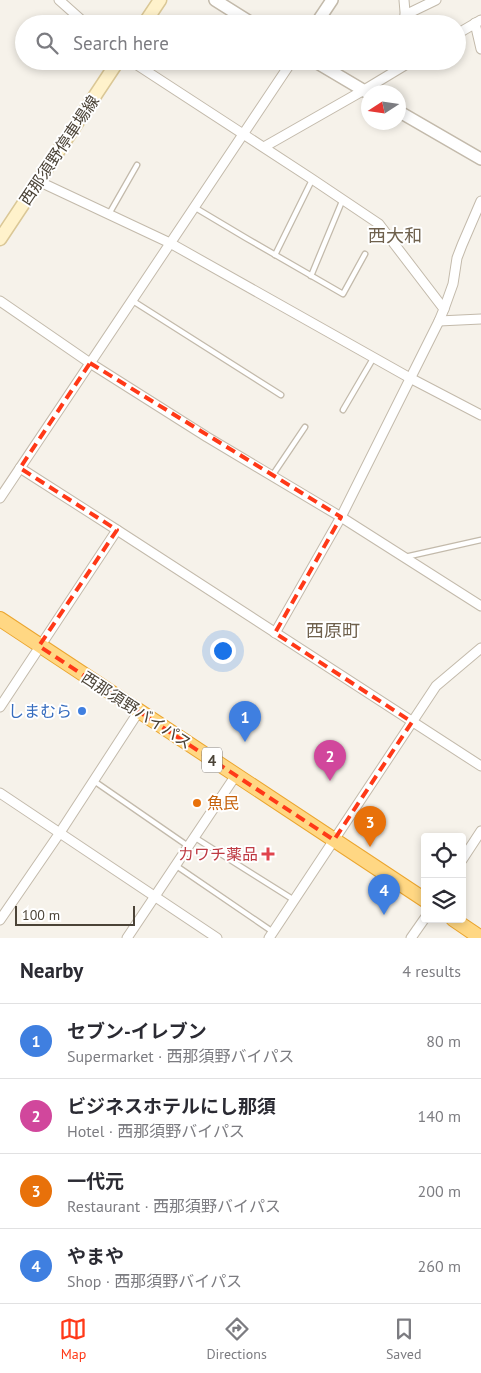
<!DOCTYPE html>
<html lang="en">
<head>
<meta charset="utf-8">
<style>
	:root { --surface:#fff; --page:#f2f2f3; --text:#2b2b33; --muted:#7c7c81; --line:#e1e1e2; --accent:#ff3918 }
	body { margin:0; font-family:"PT Sans","Noto Sans JP",sans-serif; background:var(--page); color:var(--text) }
	.controls { position:absolute; right:15px; bottom:15px; display:grid; overflow:hidden; border-radius:5px; box-shadow:0 2px 8px #0003 }
	.controls button { width:45px; height:45px; display:grid; place-items:center; padding:0; border:0; border-bottom:1px solid var(--line); background:var(--surface); color:var(--text); font:25px sans-serif }
	.compass { position:absolute; left:361px; top:85px; width:45px; height:45px; border-radius:50%; background:var(--surface); box-shadow:0 2px 8px #0003; rotate:258deg }
	.scale { position:absolute; left:15px; bottom:12px; width:120px; box-sizing:border-box; padding-left:5px; border:2px solid #4b4337; border-top:0; font-size:14px; line-height:18px; white-space:nowrap; color:#4b4337; -webkit-text-stroke:4px #fff; paint-order:stroke }
	.you { position:absolute; left:222px; top:650px; width:18px; height:18px; margin:-12px; border:4px solid #fff; border-radius:50%; background:#1a73e8; box-shadow:0 0 0 8px #1a73e833 }
	.badge { display:grid; place-items:center; width:32px; height:32px; border-radius:50%; background:var(--accent); color:#fff; font-size:16px; font-weight:700 }
	.pin { position:absolute; translate:-50% -41px; filter:drop-shadow(0 1px 2px #0008) }
	.pin::after { content:''; position:absolute; top:26px; width:18px; height:15px; background:inherit; clip-path:polygon(0 0,100% 0,50% 100%) }
	.list { margin:0; padding:0; list-style:none }
	h2 { display:flex; justify-content:space-between; align-items:center; height:65px; margin:0; padding:0 20px; font-size:21px }
	h2 small { font-size:16px; font-weight:400; color:var(--muted) }
	.list li { display:grid; grid-template-columns:32px 1fr auto; gap:15px; align-items:center; box-sizing:border-box; height:75px; padding:0 20px; border-top:1px solid var(--line) }
	.list b { display:block; font-size:19px; white-space:nowrap }
	.list p { margin:0; font-size:16px; white-space:nowrap; color:var(--muted) }
	.list em { font-size:16px; font-style:normal; color:var(--muted) }
	.icon { flex:none; width:28px; height:28px; fill:none; stroke:currentColor; stroke-width:2; stroke-linecap:round; stroke-linejoin:round }
	.map { position:relative; flex:none; width:481px; height:938px; overflow:hidden }
	.search { position:absolute; background:var(--surface); box-shadow:0 2px 8px #0003; left:15px; right:15px; top:15px; height:55px; display:flex; align-items:center; gap:12px; box-sizing:border-box; padding:0 18px; border-radius:28px; color:var(--muted); font-size:19px }
	.sheet { height:365px; background:var(--surface) }
	nav { display:flex; justify-content:space-around; align-items:center; box-sizing:border-box; height:70px; border-top:1px solid var(--line); background:var(--surface); font-size:14px; color:var(--muted) }
	nav a { display:grid; justify-items:center; gap:2px }
	nav .on { color:var(--accent) }
	.map>svg:first-child { display:block }
</style>
</head>
<body>
<div class="map">
<svg width="481" height="938" viewBox="0 0 481 938">
	<rect width="100%" height="100%" fill="#f6f2ea"/>
	<g fill="none" stroke-linecap="round" stroke-linejoin="round">
		<!-- service casing -->
		<g stroke="#c3baab" stroke-width="7">
			<g id="service">
				<polyline points="194,207 246,238 343,294 365,254"/>
				<polyline points="109,214 137,165"/>
				<polyline points="275,255 312,180"/>
				<polyline points="311,276 343,199"/>
				<polyline points="133,301 281,395"/>
				<polyline points="343,410 374,357"/>
				<polyline points="272,476 305,427"/>
				<polyline points="405,557 481,540"/>
				<polyline points="94,781 188,846"/>
				<polyline points="194,837 294,900"/>
				<polyline points="175,865 273,932"/>
			</g>
		</g>
		<!-- minor casing -->
		<g stroke="#c3baab" stroke-width="11">
			<g id="minor">
				<polyline points="59,0 86,24"/>
				<polyline points="404,0 406,24"/>
				<polyline points="405,15 436,0"/>
				<polyline points="475,23 481,49"/>
				<polyline points="457,34 481,20"/>
				<polyline points="131,61 312,179 379,224 444,309 439,321 341,517 275,633"/>
				<polyline points="264,147 364,90 412,61"/>
				<polyline points="38,181 170,243 410,378 481,415"/>
				<polyline points="0,301 90,363 207,437 341,517 481,606"/>
				<polyline points="444,309 453,284 457,258 462,245 481,201"/>
				<polyline points="439,321 481,319"/>
				<polyline points="20,468 117,530 481,766"/>
				<polyline points="0,498 292,61"/>
				<polyline points="0,707 117,530"/>
				<polyline points="0,793 217,938"/>
				<polyline points="462,860 481,831"/>
				<polyline points="0,920 59,834 139,711"/>
				<polyline points="127,938 236,775"/>
				<polyline points="269,938 436,686 481,648"/>
				<polyline points="411,938 425,918"/>
			</g>
		</g>
		<!-- tertiary casing -->
		<g stroke="#c3baab" stroke-width="14">
			<g id="tertiary">
				<polyline points="215,0 253,24"/>
				<polyline points="316,24 332,0"/>
				<polyline points="314,61 368,93"/>
				<polyline points="398,111 481,159"/>
			</g>
		</g>
		<!-- secondary casing -->
		<g stroke="#dac796" stroke-width="15">
			<g id="secondary">
				<polyline points="144,24 160,0"/>
				<polyline points="0,239 118,61"/>
			</g>
		</g>
		<!-- trunk casing -->
		<g stroke="#eba52e" stroke-width="16">
			<g id="trunk">
				<polyline points="0,619 425,900"/>
				<polyline points="453,919 481,938"/>
			</g>
		</g>
		<!-- service -->
		<use href="#service" stroke="#fff" stroke-width="4.5"/>
		<!-- minor -->
		<use href="#minor" stroke="#fff" stroke-width="9"/>
		<!-- tertiary -->
		<use href="#tertiary" stroke="#fff" stroke-width="11"/>
		<!-- secondary -->
		<use href="#secondary" stroke="#fff2cb" stroke-width="12"/>
		<!-- trunk -->
		<use href="#trunk" stroke="#ffd783" stroke-width="14"/>
	</g>
	<!-- marked area -->
	<path fill="none" stroke="#ff3918" stroke-width="4" stroke-dasharray="10 6" stroke-linejoin="round" d="M90,363l251,154 -66,116 137,89 -78,118 -295,-194 78,-116 -97,-62z"/>
	<!-- markers -->
	<circle fill="#3f7fe0" stroke="#fff" stroke-width="2" cx="82" cy="711" r="5"/>
	<circle fill="#e8710a" stroke="#fff" stroke-width="2" cx="197" cy="803" r="5"/>
	<path fill="#e0444e" stroke="#fff" stroke-width="2" d="M265.5 846.5h5v5h5v5h-5v5h-5v-5h-5v-5h5z"/>
	<g text-anchor="middle" dominant-baseline="central" stroke-width="4" stroke-linejoin="round" paint-order="stroke">
		<!-- shield labels -->
		<rect fill="#fff" stroke="#817b73" stroke-width="1" x="202" y="747.5" width="20" height="25" rx="4"/>
		<g font-size="15" font-weight="bold" fill="#4b4337">
			<text x="212" y="760">4</text>
		</g>
		<!-- street labels -->
		<g font-size="16" fill="#4b4337" stroke="#fff">
			<text transform="translate(59 150) rotate(-56)">西那須野停車場線</text>
			<text transform="translate(137 710) rotate(33)">西那須野バイパス</text>
		</g>
		<!-- shop labels -->
		<g font-size="16" fill="#366cbe" stroke="#fff" text-anchor="end">
			<text x="72" y="711">しまむら</text>
		</g>
		<!-- food labels -->
		<g font-size="16" fill="#c56008" stroke="#fff" text-anchor="start">
			<text x="207" y="803">魚民</text>
		</g>
		<!-- health labels -->
		<g font-size="16" fill="#be3a42" stroke="#fff" text-anchor="end">
			<text x="258" y="854">カワチ薬品</text>
		</g>
		<!-- neighbourhood labels -->
		<g font-size="18" fill="#6f614d" stroke="#fff">
			<text x="395" y="235">西大和</text>
			<text x="333" y="630">西原町</text>
		</g>
	</g>
</svg>
<div class="controls">
<button><svg class="icon" aria-label="locate" viewBox="0 0 24 24"><circle cx="12" cy="12" r="6"/><path d="M12 2v4M12 18v4M2 12h4M18 12h4"/></svg></button>
<button><svg class="icon" aria-label="layers" viewBox="0 0 24 24"><path d="M12 4l9 5-9 5-9-5zM3 14l9 5 9-5"/></svg></button>
</div>
<svg class="compass" viewBox="-18 -18 36 36"><path d="M0-13l5 13h-10z" fill="#e53935"/><path d="M0 13l5-13h-10z" fill="#7c7c81"/></svg>
<div class="scale">100 m</div>
<div class="you"></div>
<div class="pin badge" style="left:245px;top:742px;background:#3f7fe0">1</div>
<div class="pin badge" style="left:330px;top:781px;background:#d1479c">2</div>
<div class="pin badge" style="left:370px;top:847px;background:#e8710a">3</div>
<div class="pin badge" style="left:384px;top:915px;background:#3f7fe0">4</div>
<div class="search"><svg class="icon" aria-label="search" viewBox="0 0 24 24"><circle cx="10" cy="10" r="6"/><path d="M15 15l6 6"/></svg>Search here</div>
</div>
<section class="sheet">
<h2>Nearby<small>4 results</small></h2>
<ul class="list">
<li><span class="badge" style="background:#3f7fe0">1</span><div><b>セブン-イレブン</b><p>Supermarket · 西那須野バイパス</p></div><em>80 m</em></li>
<li><span class="badge" style="background:#d1479c">2</span><div><b>ビジネスホテルにし那須</b><p>Hotel · 西那須野バイパス</p></div><em>140 m</em></li>
<li><span class="badge" style="background:#e8710a">3</span><div><b>一代元</b><p>Restaurant · 西那須野バイパス</p></div><em>200 m</em></li>
<li><span class="badge" style="background:#3f7fe0">4</span><div><b>やまや</b><p>Shop · 西那須野バイパス</p></div><em>260 m</em></li>
</ul>
</section>
<nav>
<a class="on"><svg class="icon" aria-label="map" viewBox="0 0 24 24"><path d="M3 6l6-2 6 2 6-2v14l-6 2-6-2-6 2zM9 4v14M15 6v14"/></svg>Map</a>
<a><svg class="icon" aria-label="directions" viewBox="0 0 24 24"><path d="M12 3l9 9-9 9-9-9zM9 14v-3h6M13 9l2 2-2 2"/></svg>Directions</a>
<a><svg class="icon" aria-label="saved" viewBox="0 0 24 24"><path d="M7 4h10v16l-5-4-5 4z"/></svg>Saved</a>
</nav>
</body>
</html>
